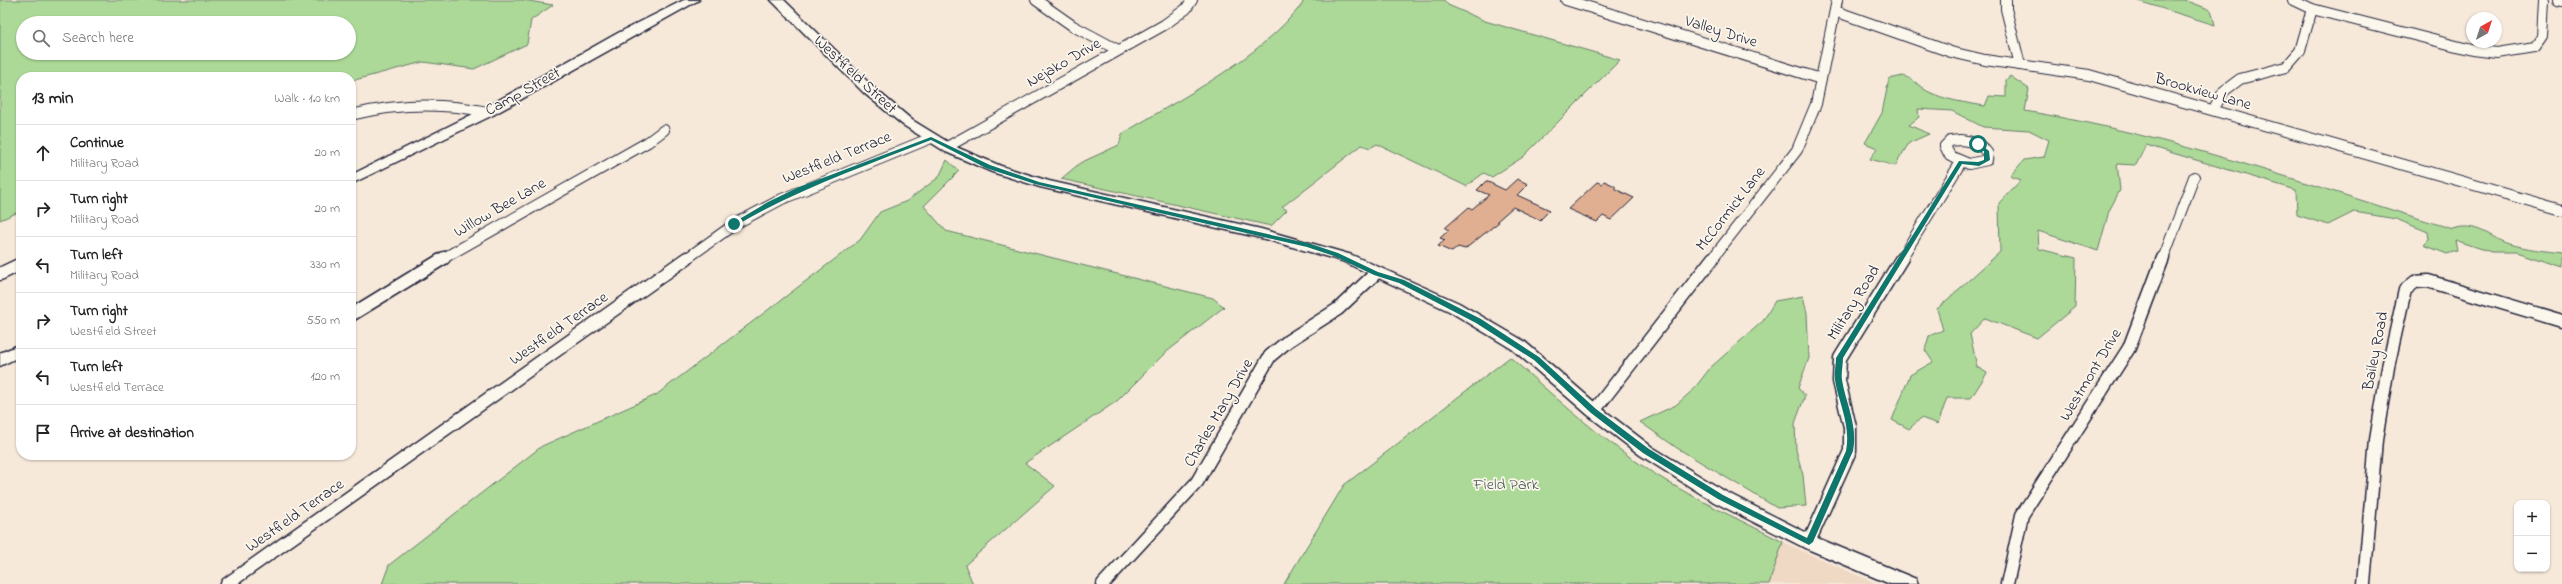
<!DOCTYPE html>
<html lang="en">
<head>
<meta charset="utf-8">
<style>
	:root { --surface:#fff; --page:#f2f2f2; --text:#222; --muted:#767676; --line:#e0e0e0 }
	body { margin:0; font-family:"Indie Flower",sans-serif; background:var(--page); color:var(--text) }
	.controls { position:absolute; right:12px; bottom:12px; display:grid; overflow:hidden; border-radius:8px; box-shadow:0 1px 3px #0004 }
	.controls button { width:36px; height:36px; display:grid; place-items:center; padding:0; border:0; border-bottom:1px solid var(--line); background:var(--surface); color:var(--text); font:20px sans-serif }
	.compass { position:absolute; left:2466px; top:12px; width:36px; height:36px; border-radius:50%; background:var(--surface); box-shadow:0 1px 3px #0004; rotate:39deg }
	.stop { position:absolute; width:12px; height:12px; margin:-9px; border:3px solid #0f766e; border-radius:50%; background:#fff }
	.stop.end { background:#0f766e; border-color:#fff; box-shadow:0 1px 4px #0008 }
	.list { margin:0; padding:0; list-style:none }
	h2 { display:flex; justify-content:space-between; align-items:center; height:52px; margin:0; padding:0 16px; font-size:17px }
	h2 small { font-size:13px; font-weight:400; color:var(--muted) }
	.list li { display:grid; grid-template-columns:26px 1fr auto; gap:12px; align-items:center; box-sizing:border-box; height:56px; padding:0 16px; border-top:1px solid var(--line) }
	.list b { display:block; font-size:15px; white-space:nowrap }
	.list p { margin:0; font-size:13px; white-space:nowrap; color:var(--muted) }
	.list em { font-size:13px; font-style:normal; color:var(--muted) }
	.icon { flex:none; width:22px; height:22px; fill:none; stroke:currentColor; stroke-width:2; stroke-linecap:round; stroke-linejoin:round }
	.map { position:relative; flex:none; width:2562px; height:584px; overflow:hidden }
	.search { position:absolute; background:var(--surface); box-shadow:0 1px 3px #0004; left:16px; top:16px; width:340px; height:44px; display:flex; align-items:center; gap:10px; box-sizing:border-box; padding:0 14px; border-radius:22px; color:var(--muted); font-size:15px }
	.panel { position:absolute; background:var(--surface); box-shadow:0 1px 3px #0004; left:16px; top:72px; width:340px; height:388px; border-radius:16px }
	.map>svg:first-child { display:block }
</style>
</head>
<body>
<div class="map">
<svg width="2562" height="584" viewBox="0 0 2562 584">
	<rect width="100%" height="100%" fill="#f6e9da"/>
	<filter id="ink" filterUnits="userSpaceOnUse"><feTurbulence type="fractalNoise" baseFrequency=".025" numOctaves="2"/><feDisplacementMap in="SourceGraphic" scale="8" xChannelSelector="R" yChannelSelector="G"/><feConvolveMatrix kernelMatrix="1 2 1 2 8 2 1 2 1" color-interpolation-filters="sRGB"/></filter>
	<g filter="url(#ink)">
		<!-- built -->
		<polygon fill="#efd8c4" points="1783,542 1809,554 1877,584 1769,584"/>
		<!-- green -->
		<g fill="#acd997" stroke="#677e69" fill-rule="evenodd">
			<path d="M0,0h523l30,5 -22,15 -4,24 -53,25 -51,-7 -72,19v-4h-330v134l-21,9zM23,23h326v30h-326z"/>
			<path d="M1302,0h142l4,5 37,16 135,39 -97,97 -31,20 -8,-4 -18,13 -89,-42 -7,4 -8,-3 -80,62 5,3 -16,16 -210,-47 19,-16 39,-18 3,-11c62,-38 135,-73 181,-131z"/>
			<polygon points="2135,0 2185,0 2211,10 2215,25"/>
			<path d="M1903,76c13,4 14,9 24,15 17,9 40,12 58,15l4,-10 17,1v-17l4,-4 19,13 -4,22c146,24 287,75 428,118 23,-8 37,9 57,15 17,5 34,7 52,9v14l-46,-15h-25l-36,-12 2,11 -10,3 -23,-9 5,-5 -1,-8 -32,-13 -42,-7 -26,13 -31,-10 -1,-25 -150,-45 -10,20 -19,-1 3,26 -11,21 -11,40 -60,-20 1,18 37,9 -1,49 -38,31 -52,-20 -15,16 7,33 10,6 -16,25h-24l-9,26 -17,-6 -12,11 -17,-9 18,-45 23,-13 -8,-12 4,-14 14,-6 -6,-21 63,-57 -1,-49 22,-23 -11,-4 14,-16 20,-3 5,-17 -20,-10 -46,-3 -31,-16 -34,-2 1,8 -10,8 20,9 -20,9 -14,23 -25,-7 7,-11 -12,-5 17,-30 7,-34z"/>
			<polygon points="947,160 959,171 924,206 946,231 1213,298 1224,307 1164,354 1117,401 1025,463 1055,486 965,565 973,584 382,584 389,565 542,446 656,395 860,240 880,212 907,201 939,177"/>
			<polygon points="1803,296 1807,313 1809,358 1798,388 1805,396 1795,423 1796,450 1803,475 1806,506 1777,508 1677,448 1640,422 1676,405 1693,390 1711,367 1763,321 1775,301"/>
			<path d="M1510,357c40,36 80,72 124,103 46,33 99,56 149,82l-14,42h-485l60,-99z"/>
		</g>
		<!-- building -->
		<g fill="#e0af92" stroke="#22223b">
			<polygon points="1517,179 1528,184 1517,195 1550,210 1540,220 1513,207 1497,221 1499,222 1465,249 1458,247 1452,252 1438,246 1445,240 1440,238 1449,230 1445,228 1469,207 1472,209 1489,195 1477,190 1486,181 1505,190"/>
			<polygon points="1604,181 1615,186 1615,189 1634,198 1611,220 1603,216 1597,222 1568,209 1597,182 1602,184"/>
		</g>
		<g fill="none" stroke-linecap="round" stroke-linejoin="round">
			<!-- street-far1 casing -->
			<g stroke="#22223b" stroke-width="12">
				<g id="street-far1">
					<polyline points="1036,0 1073,26 1118,50"/>
					<polyline points="1566,0 1821,79"/>
					<polyline points="2006,0 2006,9 2020,65"/>
					<polyline points="2293,0 2312,9 2472,50 2497,53 2535,47 2542,37 2544,0"/>
					<polyline points="2559,0 2562,1"/>
					<polyline points="1835,11 1951,52 1985,60 2089,75 2562,210"/>
					<polyline points="2213,110 2224,91 2240,79 2286,67 2300,51 2312,9"/>
					<path d="M351,115c47,-12 90,-13 137,-3"/>
					<path d="M1960,140c11,1 22,4 28,14l-1,6 -18,4 -19,-8 -5,-10 5,-5z"/>
					<polyline points="947,147 1164,25 1186,9 1192,0"/>
					<polyline points="442,259 648,142 664,130"/>
					<polyline points="686,259 735,224 782,199 931,138"/>
					<polyline points="1712,259 1797,150 1816,104 1837,0"/>
					<polyline points="1901,259 1961,162"/>
					<polyline points="2163,259 2194,177"/>
				</g>
			</g>
			<!-- street casing -->
			<g stroke="#22223b" stroke-width="15">
				<g id="street">
					<polyline points="0,274 21,264"/>
					<polyline points="351,315 444,258"/>
					<polyline points="1594,411 1713,258"/>
					<polyline points="1809,542 1850,451 1850,427 1839,381 1840,358 1902,258"/>
					<polyline points="227,584 687,258"/>
					<polyline points="1103,584 1197,482 1270,356 1288,341 1338,309 1376,273"/>
					<polyline points="2007,584 2022,515 2129,348 2163,258"/>
					<polyline points="2364,584 2376,440 2388,367 2405,290 2415,282 2428,281 2562,321"/>
				</g>
			</g>
			<!-- secondary casing -->
			<g stroke="#22223b" stroke-width="3">
				<g id="secondary">
					<polygon points="684,0 699,0 493,115 351,184 351,175 483,109 618,33"/>
					<polygon points="771,0 784,0 873,87 912,120 956,147 1001,166 1049,181 1261,229 1352,255 1459,303 1524,341 1600,407 1652,447 1726,492 1815,537 1916,579 1918,584 1890,584 1803,547 1714,502 1640,455 1588,415 1512,349 1449,311 1342,261 1261,238 1040,187 992,172 946,152 903,125 864,93"/>
					<polygon points="21,344 21,356 0,366 0,353"/>
				</g>
			</g>
			<!-- street-far1 -->
			<use href="#street-far1" stroke="#fbf7ec" stroke-width="10"/>
			<!-- street -->
			<use href="#street" stroke="#fbf7ec" stroke-width="12"/>
			<!-- secondary -->
			<use href="#secondary" fill="#fbf7ec" fill-rule="evenodd"/>
		</g>
	</g>
	<!-- route -->
	<path fill="#0f766e" d="M931,137l59,28 49,17 272,62 27,9 40,19 26,8 77,39 58,38 57,52 53,40 74,46 84,43 39,-87c5,-26 -7,-47 -11,-71 -1,-7 1,-15 1,-22l123,-197 19,1 6,-2v-9l-9,-7 3,-2 11,9 1,9 -11,6 -17,-2 -119,194c0,7 -2,15 -1,22 4,24 16,45 11,71l-40,91 -4,3 -91,-46 -75,-46 -52,-40 -57,-53 -58,-37 -77,-40 -25,-8 -40,-19 -27,-9 -272,-63 -49,-16 -55,-28c-66,26 -133,49 -194,85l-6,-1 37,-22 31,-15z"/>
	<g text-anchor="middle" dominant-baseline="central" stroke-width="3.5" stroke-linejoin="round" paint-order="stroke">
		<!-- street labels -->
		<g font-size="16" fill="#22223b" stroke="#fbf7ec">
			<text transform="translate(1721 32) rotate(17)">Valley Drive</text>
			<text transform="translate(1064 63) rotate(-30)">Nejako Drive</text>
			<text transform="translate(855 75) rotate(43)">Westfield Street</text>
			<text transform="translate(523 92) rotate(-29)">Camp Street</text>
			<text transform="translate(2203 92) rotate(16)">Brookview Lane</text>
			<text transform="translate(837 158) rotate(-22)">Westfield Terrace</text>
			<text transform="translate(500 208) rotate(-30)">Willow Bee Lane</text>
			<text transform="translate(1731 209) rotate(-52)">McCormick Lane</text>
			<text transform="translate(1854 303) rotate(-58)">Military Road</text>
			<text transform="translate(559 329) rotate(-35)">Westfield Terrace</text>
			<text transform="translate(2376 351) rotate(-79)">Bailey Road</text>
			<text transform="translate(2091 375) rotate(-59)">Westmont Drive</text>
			<text transform="translate(1219 413) rotate(-60)">Charles Mary Drive</text>
			<text transform="translate(295 516) rotate(-35)">Westfield Terrace</text>
		</g>
		<!-- park labels -->
		<g font-size="16" fill="#4b5957" stroke="#fbf7ec">
			<text x="1506" y="485">Field Park</text>
		</g>
	</g>
</svg>
<div class="controls">
<button>+</button>
<button>−</button>
</div>
<svg class="compass" viewBox="-18 -18 36 36"><path d="M0-13l5 13h-10z" fill="#e53935"/><path d="M0 13l5-13h-10z" fill="#767676"/></svg>
<div class="stop" style="left:1978px;top:144px"></div>
<div class="stop end" style="left:734px;top:224px"></div>
<div class="search"><svg class="icon" aria-label="search" viewBox="0 0 24 24"><circle cx="10" cy="10" r="6"/><path d="M15 15l6 6"/></svg>Search here</div>
<section class="panel">
<h2>13 min<small>Walk · 1.0 km</small></h2>
<ul class="list">
<li><svg class="icon" aria-label="ahead" viewBox="0 0 24 24"><path d="M12 20V5M6 11l6-6 6 6"/></svg><div><b>Continue</b><p>Military Road</p></div><em>20 m</em></li>
<li><svg class="icon" aria-label="right" viewBox="0 0 24 24"><path d="M7 20v-9h11M14 6l5 5-5 5"/></svg><div><b>Turn right</b><p>Military Road</p></div><em>20 m</em></li>
<li><svg class="icon" aria-label="left" viewBox="0 0 24 24"><path d="M17 20v-9H6M10 6l-5 5 5 5"/></svg><div><b>Turn left</b><p>Military Road</p></div><em>330 m</em></li>
<li><svg class="icon" aria-label="right" viewBox="0 0 24 24"><path d="M7 20v-9h11M14 6l5 5-5 5"/></svg><div><b>Turn right</b><p>Westfield Street</p></div><em>550 m</em></li>
<li><svg class="icon" aria-label="left" viewBox="0 0 24 24"><path d="M17 20v-9H6M10 6l-5 5 5 5"/></svg><div><b>Turn left</b><p>Westfield Terrace</p></div><em>120 m</em></li>
<li><svg class="icon" aria-label="arrive" viewBox="0 0 24 24"><path d="M6 21V4h12l-3 4 3 4H6"/></svg><div><b>Arrive at destination</b></div></li>
</ul>
</section>
</div>
</body>
</html>
